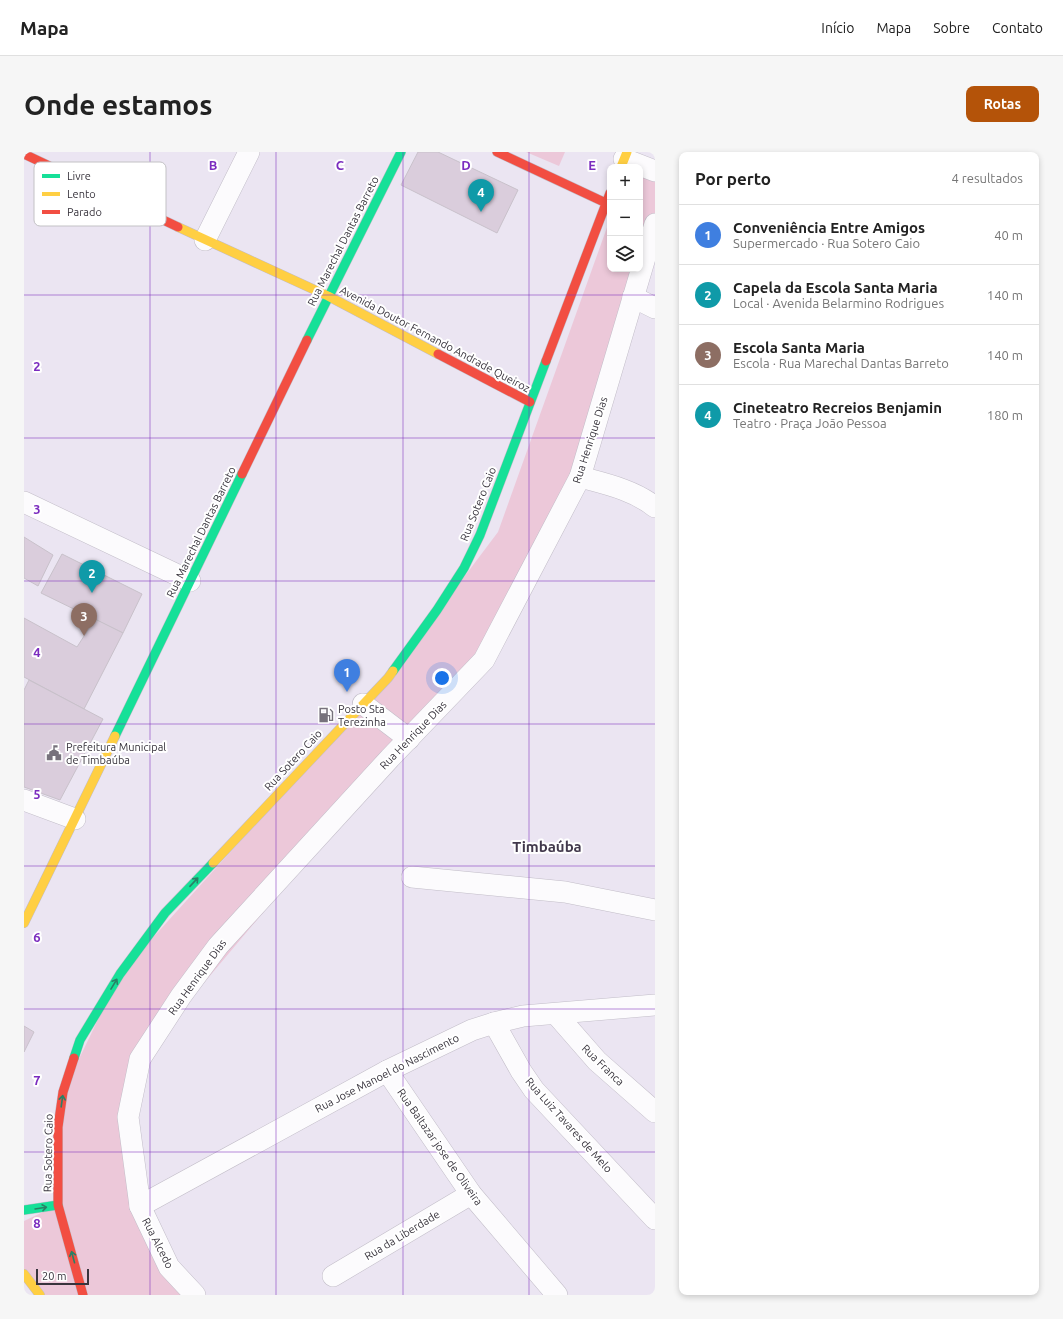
<!DOCTYPE html>
<html lang="pt">
<head>
<meta charset="utf-8">
<style>
	:root { --surface:#fff; --page:#f6f6f6; --text:#222; --muted:#767676; --line:#e0e0e0; --accent:#b45309 }
	body { margin:0; font-family:Ubuntu,sans-serif; background:var(--page); color:var(--text) }
	.controls { position:absolute; right:12px; top:12px; display:grid; overflow:hidden; border-radius:8px; box-shadow:0 2px 6px #0003 }
	.controls button { width:36px; height:36px; display:grid; place-items:center; padding:0; border:0; border-bottom:1px solid var(--line); background:var(--surface); color:var(--text); font:20px sans-serif }
	.scale { position:absolute; left:12px; bottom:10px; width:53px; box-sizing:border-box; padding-left:4px; border:2px solid #38343d; border-top:0; font-size:11px; line-height:14px; white-space:nowrap; color:#38343d; -webkit-text-stroke:3px #fff; paint-order:stroke }
	.you { position:absolute; left:418px; top:526px; width:14px; height:14px; margin:-10px; border:3px solid #fff; border-radius:50%; background:#1a73e8; box-shadow:0 0 0 6px #1a73e833 }
	.badge { display:grid; place-items:center; width:26px; height:26px; border-radius:50%; background:var(--accent); color:#fff; font-size:13px; font-weight:700 }
	.pin { position:absolute; translate:-50% -33px; filter:drop-shadow(0 1px 2px #0008) }
	.pin::after { content:''; position:absolute; top:21px; width:14px; height:12px; background:inherit; clip-path:polygon(0 0,100% 0,50% 100%) }
	.list { margin:0; padding:0; list-style:none }
	h2 { display:flex; justify-content:space-between; align-items:center; height:52px; margin:0; padding:0 16px; font-size:17px }
	h2 small { font-size:13px; font-weight:400; color:var(--muted) }
	.list li { display:grid; grid-template-columns:26px 1fr auto; gap:12px; align-items:center; box-sizing:border-box; height:60px; padding:0 16px; border-top:1px solid var(--line) }
	.list b { display:block; font-size:15px; white-space:nowrap }
	.list p { margin:0; font-size:13px; white-space:nowrap; color:var(--muted) }
	.list em { font-size:13px; font-style:normal; color:var(--muted) }
	.icon { flex:none; width:22px; height:22px; fill:none; stroke:currentColor; stroke-width:2; stroke-linecap:round; stroke-linejoin:round }
	.map { position:relative; flex:none; width:631px; height:1143px; overflow:hidden; border-radius:8px }
	header { display:flex; align-items:center; gap:24px; box-sizing:border-box; height:56px; padding:0 20px; background:var(--surface); border-bottom:1px solid var(--line) }
	header strong { font-size:19px }
	nav { display:flex; gap:22px; margin-inline-start:auto; font-size:14px }
	.intro { display:flex; align-items:center; justify-content:space-between; box-sizing:border-box; height:96px; padding:0 24px }
	h1 { margin:0; font-size:28px }
	.button { padding:10px 18px; border-radius:8px; background:var(--accent); color:#fff; font-size:14px; font-weight:700 }
	main { display:flex; gap:24px; padding:0 24px }
	aside { flex:1; background:var(--surface); border-radius:8px; box-shadow:0 2px 6px #0003 }
	.map>svg:first-child { display:block }
</style>
</head>
<body>
<header>
<strong>Mapa</strong>
<nav><a>Início</a><a>Mapa</a><a>Sobre</a><a>Contato</a></nav>
</header>
<div class="intro"><h1>Onde estamos</h1><a class="button">Rotas</a></div>
<main>
<div class="map">
<svg width="631" height="1143" viewBox="0 0 631 1143">
	<rect width="100%" height="100%" fill="#ebe5f2"/>
	<!-- green -->
	<g fill="#ecc8d9">
		<polygon points="502,0 541,0 535,14"/>
		<polygon points="616,21 631,23 631,70 556,325 460,508 385,587 116,907 104,965 116,1054 172,1143 16,1143 0,1122 0,1069 34,1053 39,940 96,822 364,526 474,380 586,67 586,117 616,117"/>
	</g>
	<!-- building -->
	<g fill="#dacddc" stroke="#c8c1ca">
		<polygon points="394,0 414,0 494,38 473,81 377,33"/>
		<polygon points="0,385 29,403 14,434 0,426"/>
		<polygon points="38,402 118,442 99,481 17,441"/>
		<polygon points="0,466 53,495 71,467 99,481 60,557 0,525"/>
		<polygon points="5,528 79,567 36,648 0,635 0,538"/>
		<polygon points="0,874 10,880 0,900"/>
	</g>
	<g fill="none" stroke-linecap="round" stroke-linejoin="round">
		<!-- street casing -->
		<g stroke="#c2bdc8" stroke-width="22">
			<g id="street">
				<polyline points="600,7 631,19"/>
				<polyline points="181,88 225,0"/>
				<polyline points="609,145 631,156"/>
				<path d="M556,325c26,7 54,13 75,30"/>
				<polyline points="0,350 166,429"/>
				<polyline points="339,552 385,587"/>
				<polyline points="0,648 51,667"/>
				<polyline points="388,725 541,740 631,758"/>
				<polyline points="532,862 573,909 631,960"/>
				<polyline points="470,871 497,919 510,938 631,1067"/>
				<polyline points="363,919 447,1042 533,1143"/>
				<polyline points="116,1054 363,919 448,878 470,871 499,864 631,853"/>
				<polyline points="309,1124 447,1042"/>
				<polyline points="171,1143 145,1115 116,1054 104,965 116,907 157,844 194,794 366,606 460,508 556,325 631,72"/>
			</g>
		</g>
		<!-- fast casing -->
		<g stroke="#c2bdc8" stroke-width="10">
			<g id="fast">
				<polyline points="283,188 377,0"/>
				<polyline points="369,519 413,458 440,416 456,383 522,209"/>
				<polyline points="91,584 218,322"/>
				<polyline points="50,906 56,888 96,822 141,761 189,711"/>
				<polyline points="0,1058 34,1053"/>
			</g>
		</g>
		<!-- slow casing -->
		<g stroke="#c2bdc8" stroke-width="10">
			<g id="slow">
				<polyline points="597,15 603,0"/>
				<polyline points="154,75 304,144 414,202"/>
				<polyline points="189,711 364,526 369,519"/>
				<polyline points="0,771 91,584"/>
				<polyline points="0,1122 16,1143"/>
			</g>
		</g>
		<!-- jam casing -->
		<g stroke="#c2bdc8" stroke-width="10">
			<g id="jam">
				<polyline points="473,0 582,51"/>
				<polyline points="0,2 154,75"/>
				<polyline points="414,202 506,250"/>
				<polyline points="522,209 586,41"/>
				<polyline points="218,322 283,188"/>
				<polyline points="50,906 39,940 34,975 34,1053 59,1143"/>
			</g>
		</g>
		<!-- street -->
		<use href="#street" stroke="#fcfbfd" stroke-width="21"/>
		<!-- fast -->
		<use href="#fast" stroke="#16e098" stroke-width="9"/>
		<!-- slow -->
		<use href="#slow" stroke="#ffcf43" stroke-width="9"/>
		<!-- jam -->
		<use href="#jam" stroke="#f24e42" stroke-width="9"/>
	</g>
	<!-- one-way arrows -->
	<defs><path id="oneway-shaft" d="M-6 0H5M1.5-3L5.5 0L1.5 3" fill="none" stroke-width="1.6" stroke-linecap="round" stroke-linejoin="round"/></defs>
	<g stroke="#298166">
		<use href="#oneway-shaft" transform="translate(170 730) rotate(-47)"/>
		<use href="#oneway-shaft" transform="translate(90 832) rotate(-59)"/>
		<use href="#oneway-shaft" transform="translate(38 949) rotate(-82)"/>
		<use href="#oneway-shaft" transform="translate(17 1056) rotate(-9)"/>
		<use href="#oneway-shaft" transform="translate(49 1105) rotate(-105)"/>
	</g>
	<!-- grid -->
	<path fill="none" stroke="#7b2cbf" stroke-width="1" stroke-opacity="0.55" d="M126,0v1143M252,0v1143M379,0v1143M505,0v1143M0,143h631M0,286h631M0,429h631M0,572h631M0,714h631M0,857h631M0,1000h631"/>
	<!-- icons -->
	<defs>
		<g id="fuel-bare" transform="scale(1.2)"><path d="M-5.5-6h7V0h2V4h1.3V-2.5L3-4.5l.8-.8L6-3V5H2.5V1h-1V6h-7ZM-4.2-4.7v3.2H.2V-4.7Z" fill="#77727c" stroke="#fff" stroke-width="2.5" paint-order="stroke"/></g>
		<g id="civic-bare" transform="scale(1.2)"><path d="M-.6-6.5H3V-4.5H.6V-3L4-1V1h2V6H-6V1h2V-1L-.6-3ZM-1.2 2.5V6h2.4V2.5Z" fill="#77727c" stroke="#fff" stroke-width="2.5" paint-order="stroke"/></g>
	</defs>
	<g fill-rule="evenodd">
		<use href="#fuel-bare" x="302" y="563"/>
		<use href="#civic-bare" x="30" y="601"/>
	</g>
	<g text-anchor="middle" dominant-baseline="central" stroke-width="4" stroke-linejoin="round" paint-order="stroke">
		<!-- street labels -->
		<g font-size="11" fill="#38343d" stroke="#fff">
			<text transform="translate(319 89) rotate(-63)">Rua Marechal Dantas Barreto</text>
			<text transform="translate(411 187) rotate(28)">Avenida Doutor Fernando Andrade Queiroz</text>
			<text transform="translate(566 288) rotate(-72)">Rua Henrique Dias</text>
			<text transform="translate(454 352) rotate(-68)">Rua Sotero Caio</text>
			<text transform="translate(177 380) rotate(-64)">Rua Marechal Dantas Barreto</text>
			<text transform="translate(389 583) rotate(-46)">Rua Henrique Dias</text>
			<text transform="translate(269 608) rotate(-47)">Rua Sotero Caio</text>
			<text transform="translate(173 825) rotate(-54)">Rua Henrique Dias</text>
			<text transform="translate(579 913) rotate(44)">Rua Franca</text>
			<text transform="translate(363 921) rotate(-27)">Rua Jose Manoel do Nascimento</text>
			<text transform="translate(545 973) rotate(48)">Rua Luiz Tavares de Melo</text>
			<text transform="translate(416 995) rotate(55)">Rua Baltazar jose de Oliveira</text>
			<text transform="translate(24 1001) rotate(-89)">Rua Sotero Caio</text>
			<text transform="translate(378 1083) rotate(-31)">Rua da Liberdade</text>
			<text transform="translate(134 1091) rotate(63)">Rua Alcedo</text>
		</g>
		<!-- poi labels -->
		<g font-size="11" fill="#38343d" stroke="#fff" text-anchor="start">
			<text x="314" y="557">Posto Sta<tspan x="314" dy="13">Terezinha</tspan></text>
			<text x="42" y="595">Prefeitura Municipal<tspan x="42" dy="13">de Timbaúba</tspan></text>
		</g>
		<!-- district labels -->
		<g font-size="15" font-weight="bold" fill="#42394c" stroke="#fff">
			<text x="523" y="694">Timbaúba</text>
		</g>
	</g>
	<!-- legend -->
	<rect x="10" y="10" width="132" height="64" rx="6" fill="#fff" stroke="#c3c2c5" stroke-width="1"/>
	<rect x="18" y="22" width="18" height="4" fill="#16e098"/>
	<rect x="18" y="40" width="18" height="4" fill="#ffcf43"/>
	<rect x="18" y="58" width="18" height="4" fill="#f24e42"/>
	<g font-size="11" fill="#38343d">
		<text x="43" y="28">Livre</text>
		<text x="43" y="46">Lento</text>
		<text x="43" y="64">Parado</text>
	</g>
	<g font-size="13" text-anchor="middle" font-weight="bold" fill="#7b2cbf" stroke="#fff" stroke-width="4" stroke-linejoin="round" paint-order="stroke">
		<text x="189" y="18">B</text>
		<text x="316" y="18">C</text>
		<text x="442" y="18">D</text>
		<text x="568" y="18">E</text>
		<text x="13" y="219">2</text>
		<text x="13" y="362">3</text>
		<text x="13" y="505">4</text>
		<text x="13" y="647">5</text>
		<text x="13" y="790">6</text>
		<text x="13" y="933">7</text>
		<text x="13" y="1076">8</text>
	</g>
</svg>
<div class="controls">
<button>+</button>
<button>−</button>
<button><svg class="icon" aria-label="layers" viewBox="0 0 24 24"><path d="M12 4l9 5-9 5-9-5zM3 14l9 5 9-5"/></svg></button>
</div>
<div class="scale">20 m</div>
<div class="you"></div>
<div class="pin badge" style="left:323px;top:540px;background:#3f7fe0">1</div>
<div class="pin badge" style="left:68px;top:441px;background:#0f9aa8">2</div>
<div class="pin badge" style="left:60px;top:484px;background:#8d6e63">3</div>
<div class="pin badge" style="left:457px;top:60px;background:#0f9aa8">4</div>
</div>
<aside>
<h2>Por perto<small>4 resultados</small></h2>
<ul class="list">
<li><span class="badge" style="background:#3f7fe0">1</span><div><b>Conveniência Entre Amigos</b><p>Supermercado · Rua Sotero Caio</p></div><em>40 m</em></li>
<li><span class="badge" style="background:#0f9aa8">2</span><div><b>Capela da Escola Santa Maria</b><p>Local · Avenida Belarmino Rodrigues</p></div><em>140 m</em></li>
<li><span class="badge" style="background:#8d6e63">3</span><div><b>Escola Santa Maria</b><p>Escola · Rua Marechal Dantas Barreto</p></div><em>140 m</em></li>
<li><span class="badge" style="background:#0f9aa8">4</span><div><b>Cineteatro Recreios Benjamin</b><p>Teatro · Praça João Pessoa</p></div><em>180 m</em></li>
</ul>
</aside>
</main>
</body>
</html>
